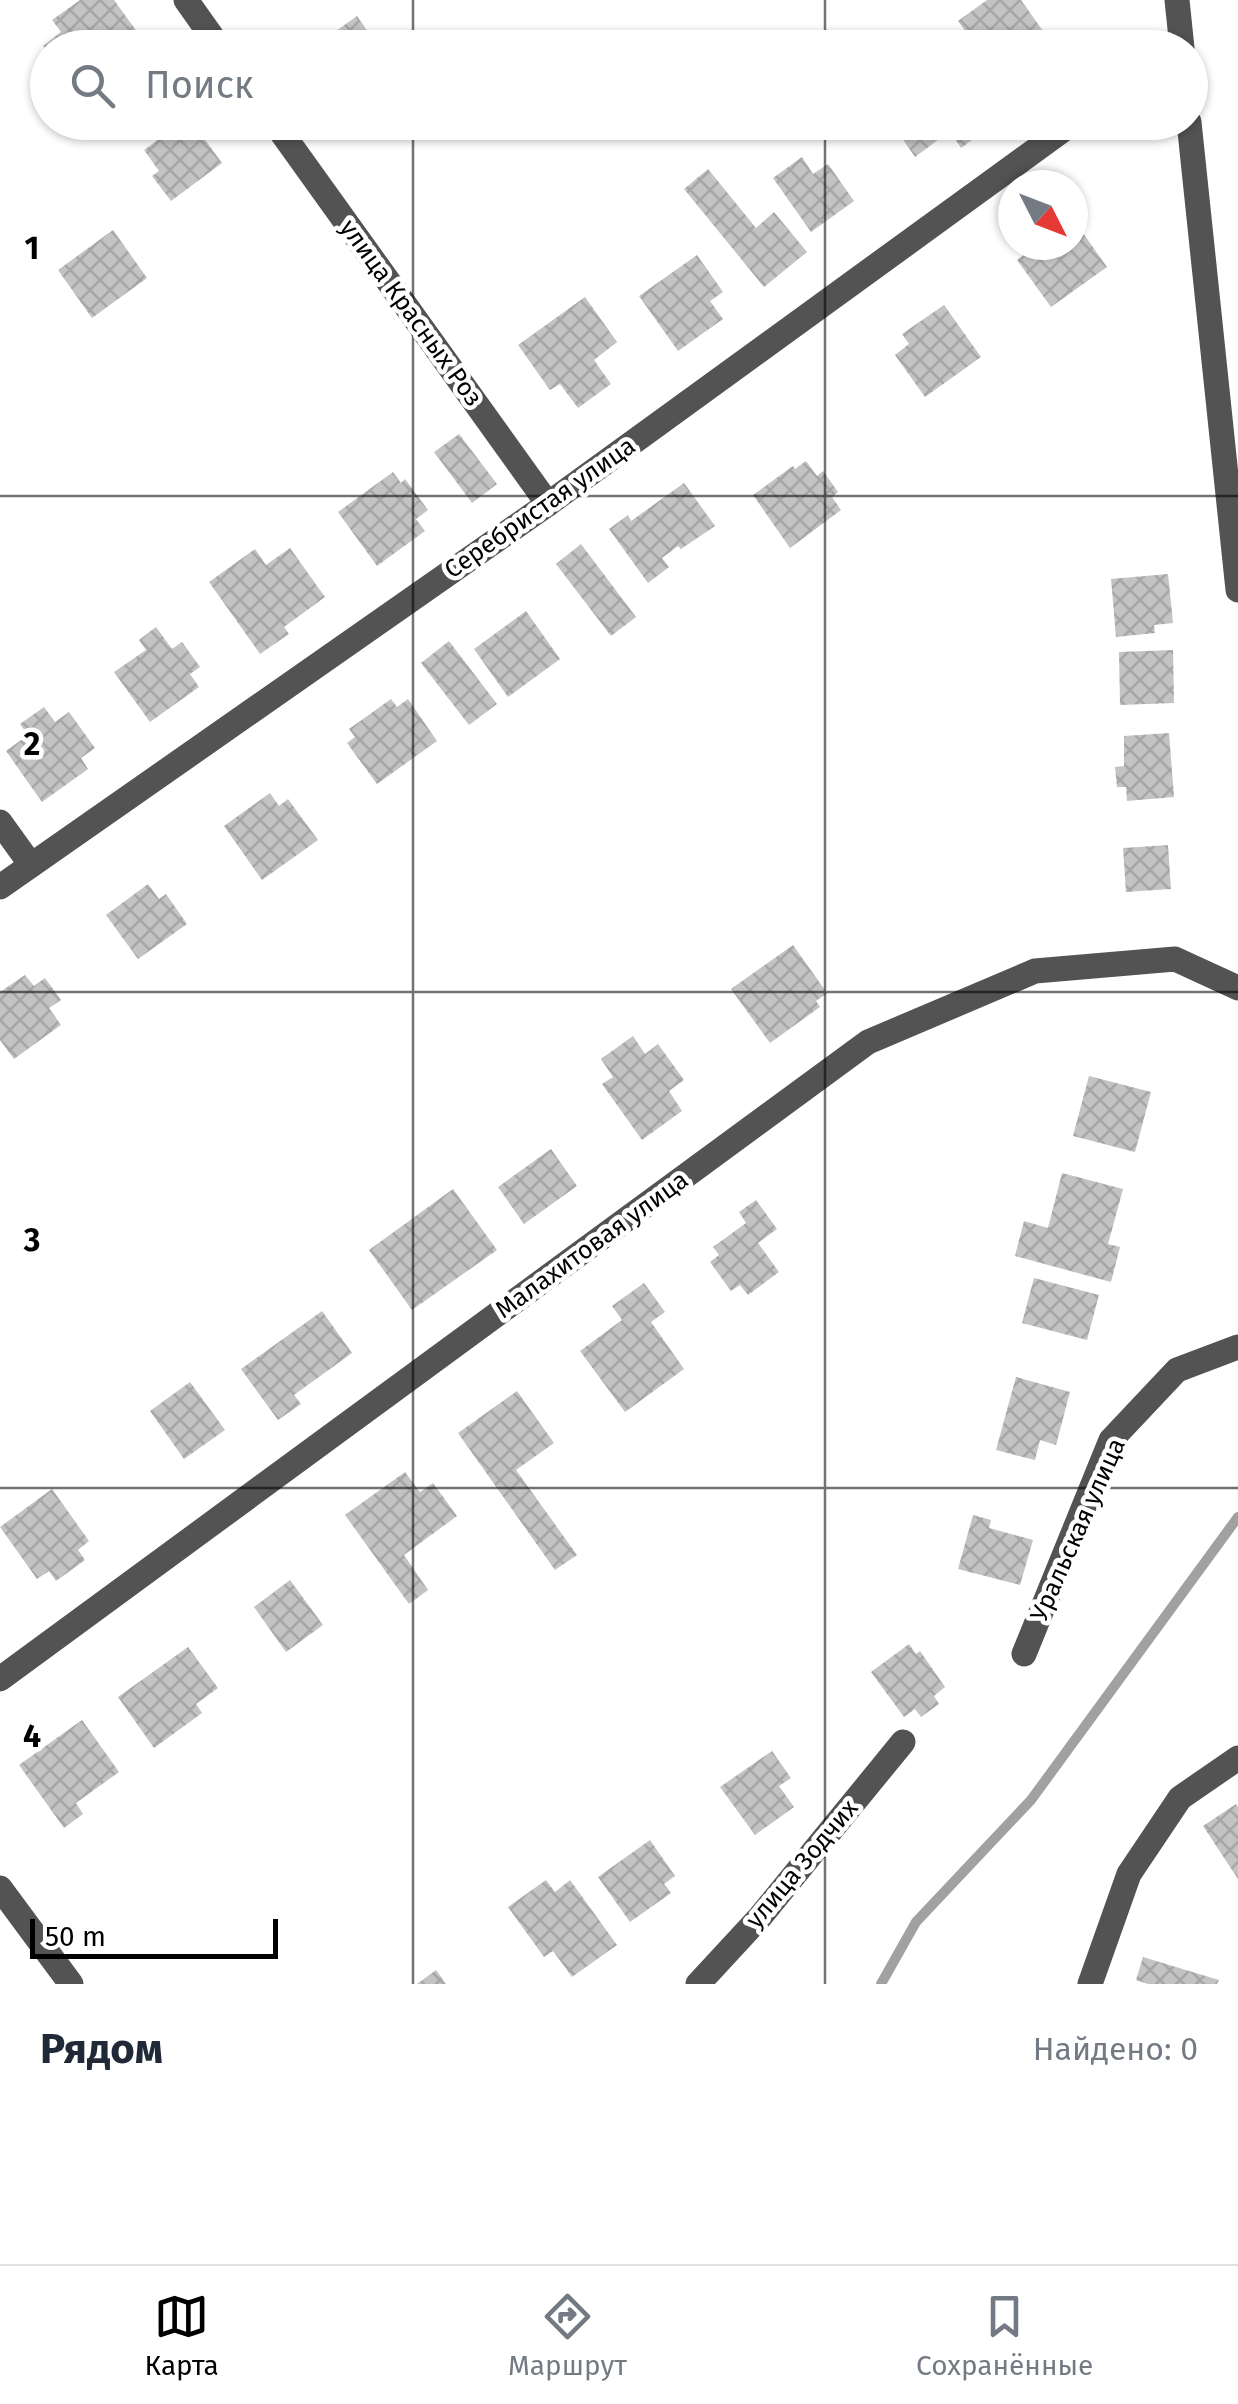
<!DOCTYPE html>
<html lang="ru">
<head>
<meta charset="utf-8">
<style>
	:root { --surface:#fff; --page:#f2f2f3; --text:#1f2937; --muted:#747a83; --line:#e0e1e3; --accent:#000 }
	body { margin:0; font-family:"Fira Sans",sans-serif; background:var(--page); color:var(--text) }
	.compass { position:absolute; left:998px; top:170px; width:90px; height:90px; border-radius:50%; background:var(--surface); box-shadow:0 2px 8px #0004; rotate:132deg }
	.scale { position:absolute; left:30px; bottom:25px; width:248px; box-sizing:border-box; padding-left:10px; border:5px solid #000; border-top:0; font-size:28px; line-height:35px; white-space:nowrap; color:#000; -webkit-text-stroke:8px #fff; paint-order:stroke }
	.list { margin:0; padding:0; list-style:none }
	h2 { display:flex; justify-content:space-between; align-items:center; height:130px; margin:0; padding:0 40px; font-size:42px }
	h2 small { font-size:32px; font-weight:400; color:var(--muted) }
	.icon { flex:none; width:55px; height:55px; fill:none; stroke:currentColor; stroke-width:2; stroke-linecap:round; stroke-linejoin:round }
	.map { position:relative; flex:none; width:1238px; height:1984px; overflow:hidden }
	.search { position:absolute; background:var(--surface); box-shadow:0 2px 8px #0004; left:30px; right:30px; top:30px; height:110px; display:flex; align-items:center; gap:25px; box-sizing:border-box; padding:0 35px; border-radius:55px; color:var(--muted); font-size:38px }
	.sheet { height:280px; background:var(--surface) }
	nav { display:flex; justify-content:space-around; align-items:center; box-sizing:border-box; height:140px; border-top:2px solid var(--line); background:var(--surface); font-size:28px; color:var(--muted) }
	nav a { display:grid; justify-items:center; gap:5px }
	nav .on { color:var(--accent) }
	.map>svg:first-child { display:block }
</style>
</head>
<body>
<div class="map">
<svg width="1238" height="1984" viewBox="0 0 1238 1984">
	<defs>
		<pattern id="building-cross-hatch" width="8" height="8" patternUnits="userSpaceOnUse" patternTransform="scale(2.5)"><rect width="8" height="8" fill="#c3c3c3"/><path d="M0 0l8 8M0 8l8-8" fill="none" stroke="#a6a6a6"/></pattern>
	</defs>
	<rect width="100%" height="100%" fill="#fff"/>
	<g fill="none" stroke-linecap="round" stroke-linejoin="round">
		<!-- stream -->
		<polyline stroke="#a1a1a1" stroke-width="10" points="881,1984 916,1922 1031,1800 1238,1517"/>
	</g>
	<!-- building -->
	<g fill="url(#building-cross-hatch)">
		<polygon points="80,0 114,0 143,40 132,48 48,48 48,52 43,46 61,32 52,20"/>
		<polygon points="987,0 1021,0 1055,48 978,48 958,21"/>
		<polygon points="357,16 379,48 320,48 318,44"/>
		<polygon points="182,122 192,122 222,163 171,201 152,176 159,171 144,150"/>
		<polygon points="891,122 972,122 980,134 961,148 950,131 915,157"/>
		<polygon points="802,157 813,174 828,164 854,201 811,232 773,178"/>
		<polygon points="708,169 756,228 774,212 807,252 764,287 684,189"/>
		<polygon points="1073,219 1107,267 1051,307 1017,260 1029,251 1025,245 1073,245"/>
		<polygon points="113,230 147,278 92,318 58,270"/>
		<polygon points="697,255 723,292 710,301 723,319 678,351 639,296"/>
		<polygon points="585,297 617,342 594,360 611,384 578,408 560,384 550,390 518,345"/>
		<polygon points="944,305 981,357 925,397 895,355 909,344 902,334"/>
		<polygon points="459,434 497,484 472,503 434,452"/>
		<polygon points="806,461 817,476 823,471 838,492 832,497 841,510 790,548 753,495 793,466 795,469"/>
		<polygon points="393,472 401,483 405,479 428,510 416,519 425,531 377,566 338,512"/>
		<polygon points="684,483 715,526 681,549 678,546 662,558 669,567 648,583 609,529 628,515 631,521"/>
		<polygon points="581,544 636,617 611,636 556,564"/>
		<polygon points="290,548 325,597 284,627 289,634 260,654 209,582 255,549 266,565"/>
		<polygon points="1168,574 1173,623 1154,625 1155,633 1116,637 1111,579"/>
		<polygon points="526,611 560,659 508,697 474,649"/>
		<polygon points="156,627 172,649 182,642 200,667 190,674 199,687 150,722 114,672 146,650 139,640"/>
		<polygon points="449,641 497,704 469,725 421,663"/>
		<polygon points="1173,650 1174,703 1120,705 1119,652"/>
		<polygon points="391,699 397,707 408,699 437,741 377,784 347,743 355,737 349,729"/>
		<polygon points="44,707 55,722 69,712 95,748 81,758 88,769 42,802 6,751 28,735 20,724"/>
		<polygon points="1169,733 1174,797 1127,801 1126,787 1117,787 1115,767 1124,766 1124,736"/>
		<polygon points="270,793 279,806 288,799 318,840 262,880 224,826"/>
		<polygon points="1168,845 1171,889 1126,892 1123,848"/>
		<polygon points="148,884 159,899 166,894 187,924 138,959 106,915"/>
		<polygon points="793,945 827,993 816,1001 820,1007 770,1043 731,989"/>
		<polygon points="25,975 34,986 45,978 61,1000 49,1008 61,1025 14,1059 0,1040 0,992"/>
		<polygon points="633,1036 645,1054 658,1044 684,1080 669,1091 682,1111 642,1140 602,1084 613,1077 601,1059"/>
		<polygon points="1089,1076 1151,1092 1135,1152 1073,1136"/>
		<polygon points="551,1149 577,1186 524,1224 498,1187"/>
		<polygon points="1062,1173 1123,1189 1108,1244 1120,1247 1111,1282 1015,1256 1024,1221 1048,1228"/>
		<polygon points="453,1189 497,1250 412,1310 369,1250"/>
		<polygon points="756,1200 777,1229 758,1243 779,1272 748,1295 740,1285 731,1291 710,1262 719,1255 713,1247 746,1223 739,1212"/>
		<polygon points="1034,1278 1099,1295 1087,1340 1022,1323"/>
		<polygon points="644,1283 665,1312 651,1322 684,1369 625,1412 580,1351 622,1320 612,1306"/>
		<polygon points="322,1311 352,1353 294,1395 301,1404 278,1420 241,1369"/>
		<polygon points="1016,1377 1070,1392 1056,1445 1040,1440 1035,1460 996,1450"/>
		<polygon points="190,1382 225,1430 184,1459 150,1411"/>
		<polygon points="517,1391 554,1443 516,1470 577,1555 555,1570 458,1433"/>
		<polygon points="405,1472 420,1492 433,1483 457,1516 404,1555 428,1590 409,1604 345,1515"/>
		<polygon points="52,1489 89,1541 78,1550 85,1560 56,1581 49,1571 37,1579 0,1527"/>
		<polygon points="973,1515 991,1520 989,1528 1033,1540 1020,1585 958,1569"/>
		<polygon points="290,1580 323,1625 286,1652 254,1607"/>
		<polygon points="909,1644 916,1654 920,1651 945,1687 934,1696 939,1704 921,1717 915,1709 904,1717 871,1672"/>
		<polygon points="188,1647 218,1688 196,1704 202,1713 154,1748 118,1697"/>
		<polygon points="82,1720 119,1772 76,1803 83,1814 64,1828 19,1765"/>
		<polygon points="772,1751 791,1778 779,1786 794,1807 755,1835 720,1787"/>
		<polygon points="1236,1804 1238,1807 1238,1879 1203,1826"/>
		<polygon points="650,1840 675,1876 664,1884 671,1893 630,1922 598,1877"/>
		<polygon points="546,1880 555,1892 570,1880 617,1945 572,1977 553,1951 544,1957 508,1907"/>
		<polygon points="1143,1957 1219,1980 1217,1984 1148,1984 1136,1980"/>
		<polygon points="436,1970 446,1984 417,1984"/>
	</g>
	<g fill="none" stroke-linecap="round" stroke-linejoin="round">
		<!-- minor -->
		<g stroke="#535353" stroke-width="25">
			<polyline points="186,0 220,48"/>
			<polyline points="1177,0 1182,48"/>
			<polyline points="274,122 548,504"/>
			<polyline points="1189,122 1238,590"/>
			<polyline points="0,822 31,865"/>
			<polyline points="0,887 548,504 1074,122"/>
			<polyline points="1024,1654 1111,1440 1177,1370 1238,1347"/>
			<polyline points="0,1679 868,1042 1035,971 1175,959 1238,988"/>
			<polyline points="0,1888 71,1984"/>
			<polyline points="698,1984 760,1917 903,1742"/>
			<polyline points="1090,1984 1129,1874 1180,1798 1238,1758"/>
		</g>
	</g>
	<!-- grid -->
	<path fill="none" stroke="#000" stroke-width="2.5" stroke-opacity="0.55" d="M413,0v48M825,0v48M413,122v1862M825,122v1862M0,496h1238M0,992h1238M0,1488h1238"/>
	<g text-anchor="middle" dominant-baseline="central" stroke-width="9" stroke-linejoin="round" paint-order="stroke">
		<!-- street labels -->
		<g font-size="25" fill="#000" stroke="#fff">
			<text transform="translate(411 313) rotate(54)">улица Красных Роз</text>
			<text transform="translate(540 508) rotate(-35)">Серебристая улица</text>
			<text transform="translate(592 1245) rotate(-36)">Малахитовая улица</text>
			<text transform="translate(1078 1530) rotate(-66)">Уральская улица</text>
			<text transform="translate(802 1864) rotate(-50)">улица Зодчих</text>
		</g>
	</g>
	<g font-size="32" text-anchor="middle" font-weight="bold" fill="#000" stroke="#fff" stroke-width="9" stroke-linejoin="round" paint-order="stroke">
		<text x="32" y="259">1</text>
		<text x="32" y="755">2</text>
		<text x="32" y="1251">3</text>
		<text x="32" y="1747">4</text>
	</g>
</svg>
<svg class="compass" viewBox="-18 -18 36 36"><path d="M0-13l5 13h-10z" fill="#e53935"/><path d="M0 13l5-13h-10z" fill="#747a83"/></svg>
<div class="scale">50 m</div>
<div class="search"><svg class="icon" aria-label="search" viewBox="0 0 24 24"><circle cx="10" cy="10" r="6"/><path d="M15 15l6 6"/></svg>Поиск</div>
</div>
<section class="sheet">
<h2>Рядом<small>Найдено: 0</small></h2>
<ul class="list">
</ul>
</section>
<nav>
<a class="on"><svg class="icon" aria-label="map" viewBox="0 0 24 24"><path d="M3 6l6-2 6 2 6-2v14l-6 2-6-2-6 2zM9 4v14M15 6v14"/></svg>Карта</a>
<a><svg class="icon" aria-label="directions" viewBox="0 0 24 24"><path d="M12 3l9 9-9 9-9-9zM9 14v-3h6M13 9l2 2-2 2"/></svg>Маршрут</a>
<a><svg class="icon" aria-label="saved" viewBox="0 0 24 24"><path d="M7 4h10v16l-5-4-5 4z"/></svg>Сохранённые</a>
</nav>
</body>
</html>
